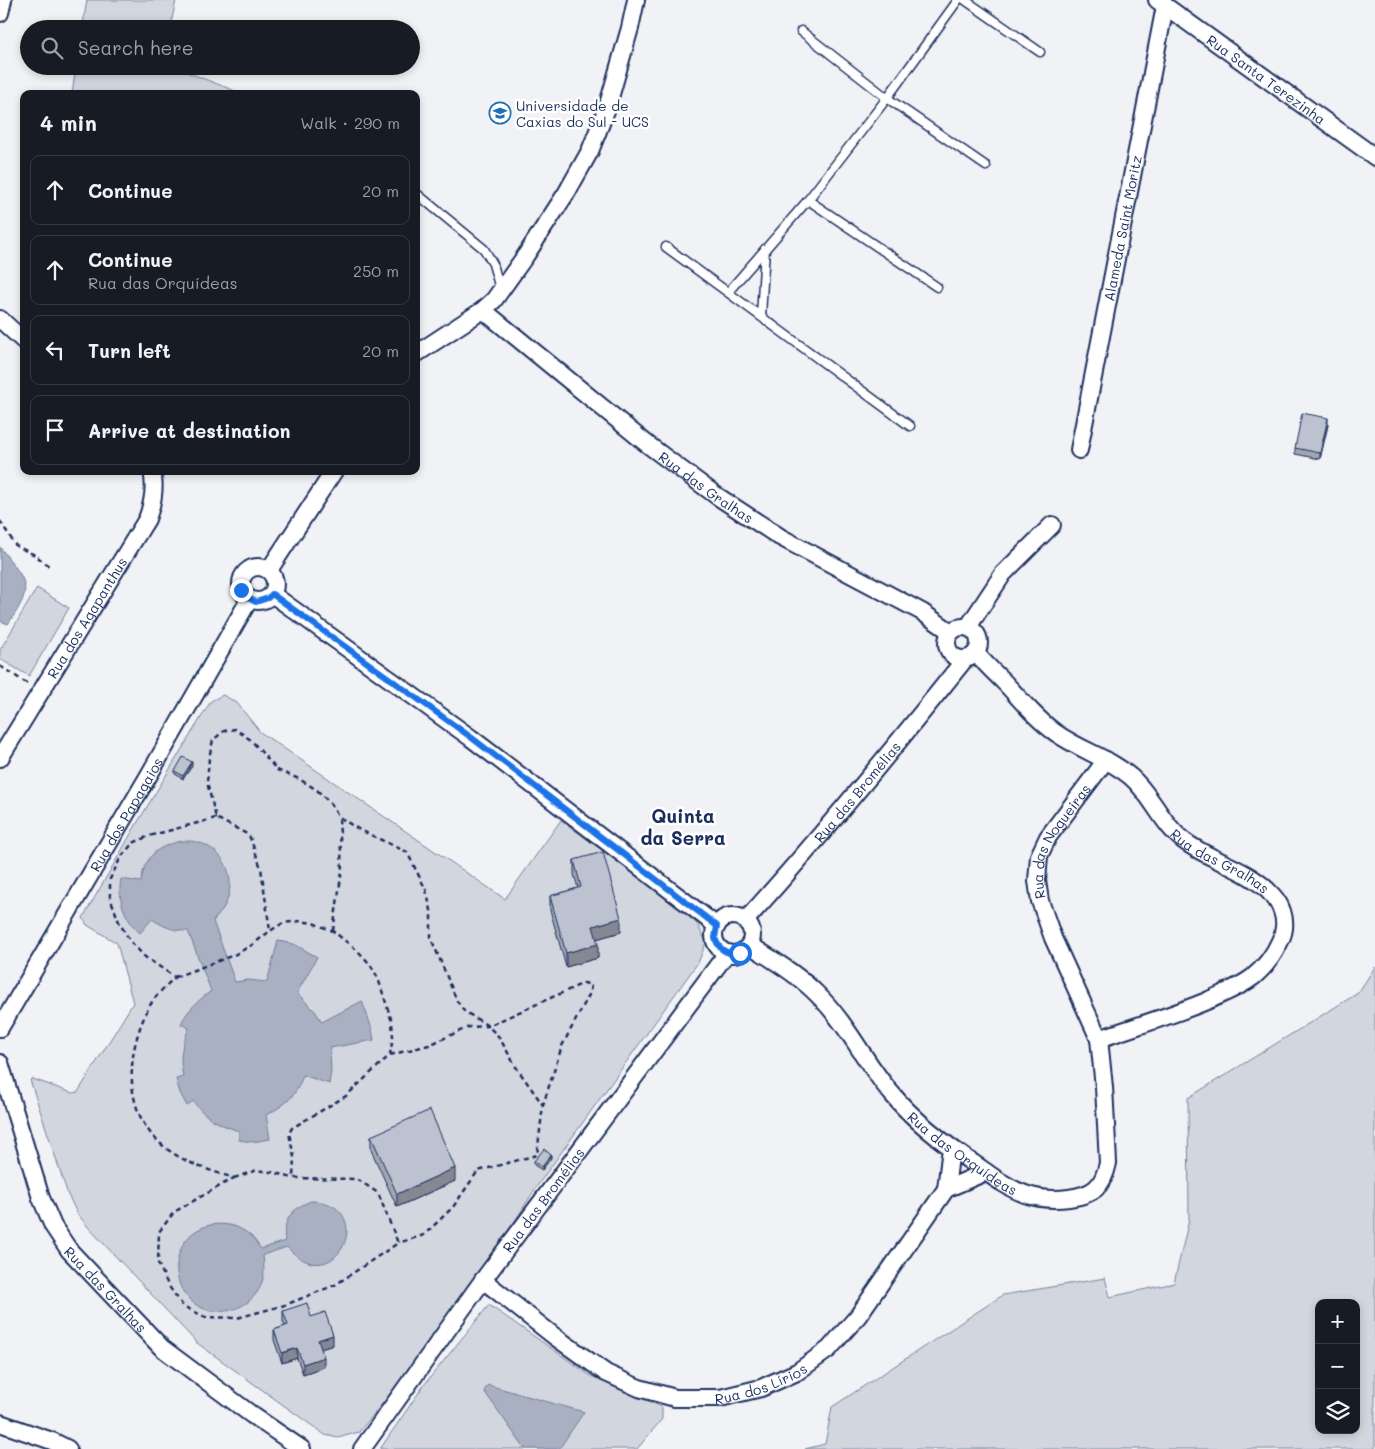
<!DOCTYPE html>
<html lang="en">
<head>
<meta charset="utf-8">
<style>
	:root { --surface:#171b24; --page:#20242c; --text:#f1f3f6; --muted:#9ea1a6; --line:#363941 }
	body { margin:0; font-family:Mali,sans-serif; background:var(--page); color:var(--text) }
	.controls { position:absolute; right:15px; bottom:15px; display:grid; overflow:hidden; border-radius:10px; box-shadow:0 2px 8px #0003 }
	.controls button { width:45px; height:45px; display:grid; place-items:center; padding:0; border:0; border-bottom:1px solid var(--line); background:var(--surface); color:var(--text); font:25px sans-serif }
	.stop { position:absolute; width:15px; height:15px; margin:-11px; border:4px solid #1a73e8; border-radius:50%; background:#fff }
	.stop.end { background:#1a73e8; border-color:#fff; box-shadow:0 1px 5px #0008 }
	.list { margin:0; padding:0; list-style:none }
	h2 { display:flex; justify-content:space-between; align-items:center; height:65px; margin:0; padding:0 20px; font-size:21px }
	h2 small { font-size:16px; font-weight:400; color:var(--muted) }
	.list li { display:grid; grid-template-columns:32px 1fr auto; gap:15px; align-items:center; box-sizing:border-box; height:70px; margin:0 10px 10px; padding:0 10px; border:1px solid var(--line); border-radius:10px }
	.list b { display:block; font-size:19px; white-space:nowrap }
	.list p { margin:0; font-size:16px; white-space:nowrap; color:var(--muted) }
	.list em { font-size:16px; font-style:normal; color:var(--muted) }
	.icon { flex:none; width:28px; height:28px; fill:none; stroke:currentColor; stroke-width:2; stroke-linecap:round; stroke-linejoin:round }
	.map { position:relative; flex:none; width:1375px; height:1449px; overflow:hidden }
	.search { position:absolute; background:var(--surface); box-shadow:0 2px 8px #0003; left:20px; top:20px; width:400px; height:55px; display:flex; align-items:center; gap:12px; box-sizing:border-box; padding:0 18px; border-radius:28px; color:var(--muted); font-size:19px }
	.panel { position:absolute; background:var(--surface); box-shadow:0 2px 8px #0003; left:20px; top:90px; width:400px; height:385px; border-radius:10px }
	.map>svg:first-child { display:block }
</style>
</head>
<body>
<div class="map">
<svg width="1375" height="1449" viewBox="0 0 1375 1449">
	<rect width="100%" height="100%" fill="#f1f2f5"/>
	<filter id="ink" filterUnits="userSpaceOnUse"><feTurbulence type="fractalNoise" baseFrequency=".02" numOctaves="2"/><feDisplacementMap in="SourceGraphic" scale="10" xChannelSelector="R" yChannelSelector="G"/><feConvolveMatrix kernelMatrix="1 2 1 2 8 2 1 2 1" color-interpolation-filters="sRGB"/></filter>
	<g filter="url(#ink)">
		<!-- green -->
		<g fill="#d2d6df" stroke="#76829e" fill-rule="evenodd">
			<polygon points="87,0 176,0 170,29 82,29"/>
			<polygon points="76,66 171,66 243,94 72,94"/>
			<polygon points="37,588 69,608 29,676 0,659 0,650"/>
			<polygon points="223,695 237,703 260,732 505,899 561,820 679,907 698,925 706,942 699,961 535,1189 491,1260 387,1398 359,1432 338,1438 325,1435 197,1343 88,1227 77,1213 68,1195 30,1080 33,1079 72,1093 78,1092 133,1003 117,943 87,925 83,918 136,825 211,701"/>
			<path d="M1375,967v482h-570l20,-5 7,-37 171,-112 102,-17 5,19 64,-14 15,-63 -1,-122 170,-105zM1319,1303h37v127h-37z"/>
			<polygon points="489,1305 591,1376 662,1407 662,1419 637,1449 380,1449 424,1385"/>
		</g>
		<!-- water -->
		<g fill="#a8b0c2" stroke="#707c9a">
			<path d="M0,547c26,35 36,38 8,77l-8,-3z"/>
			<path d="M181,841c5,0 11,0 16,1 38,11 43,54 16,79l22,61 13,-2 19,2 11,-41 16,3 23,13 -20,36 18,18 7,11 40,-21 10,28 2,11 -44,8 1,23 -2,13 -26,-9c-6,21 -19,31 -37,40l4,24 -17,3 -14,-2v-9c-19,-6 -34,-13 -46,-30l-6,5 -7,-13 -4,-14 7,-2c-4,-21 -2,-29 6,-49l-8,-4c6,-14 18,-24 30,-33l-23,-60c-14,0 -24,-4 -36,-12l-12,14c-15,-13 -23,-35 -19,-54l20,3c4,-26 15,-35 40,-41z"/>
			<path d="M311,1201c69,1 26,101 -24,46l-24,8c1,11 2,20 -2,30 -9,23 -40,33 -61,22 -26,-13 -30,-47 -13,-68 16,-20 48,-19 65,-2 3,3 6,8 9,12l24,-8c-3,-20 7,-33 26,-40z"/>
			<polygon points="488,1385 584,1412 559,1449 525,1449 484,1391"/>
		</g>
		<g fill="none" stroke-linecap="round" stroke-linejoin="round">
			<!-- lane casing -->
			<g stroke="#1b2f5e" stroke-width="11">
				<g id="lane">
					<polyline points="965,0 1040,52"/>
					<polyline points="801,31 887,98 986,166"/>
					<polyline points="416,193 484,249 493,264 500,289"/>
					<polyline points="808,200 937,287"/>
					<polyline points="666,247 910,426"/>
					<polyline points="728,292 808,200 887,98 958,0"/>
					<polyline points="761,316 765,249"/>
				</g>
			</g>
			<!-- street casing -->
			<g stroke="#1b2f5e" stroke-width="20">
				<g id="street">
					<path id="s1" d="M1157,0l218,157"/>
					<polyline points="0,13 3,0"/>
					<path id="s2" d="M483,310l164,134 70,52 63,41 142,75 29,20"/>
					<polyline points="0,319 24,341"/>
					<polyline points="416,354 483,310 494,300 526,255 567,192 590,151 607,108 630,28 636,0"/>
					<path id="s3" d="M1079,450l86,-444"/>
					<circle cx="258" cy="584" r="17"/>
					<polyline points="269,570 334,471"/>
					<polyline points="272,594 471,738 717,926"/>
					<circle cx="963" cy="643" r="16"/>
					<polyline points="968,627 1003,574 1052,525"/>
					<path id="s4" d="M976,653c9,11 19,20 29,30 16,17 32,37 51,50 24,17 53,25 75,44 22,19 31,49 56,66 27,19 64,27 86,53 11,12 15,30 7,45 -6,14 -15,26 -27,36 -13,10 -29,16 -44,23 -35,15 -73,26 -110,39"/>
					<path id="s5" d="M0,758l147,-239c6,-16 9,-31 5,-48"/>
					<circle cx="733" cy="935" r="19"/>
					<path id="s6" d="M745,921c77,-85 149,-173 220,-262"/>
					<path id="s7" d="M750,945c23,15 47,29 67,49 31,30 48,69 75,100 24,29 55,52 87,73 14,10 29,21 46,27 14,5 29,6 44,4 24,-3 34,-11 39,-35l-4,-76 -5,-48 -46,-101 -13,-37 -3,-20 2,-25 9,-19 58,-77"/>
					<path id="s8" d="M0,1028l149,-253 100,-175"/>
					<path id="s9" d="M0,1063l41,135 12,28 16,24 93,98 90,67 50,34"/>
					<polyline points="946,1189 986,1172"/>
					<path id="s10" d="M483,1280l71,56 52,37 33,15 36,10h45l41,-10 36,-16 32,-23 29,-33 88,-127 5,-41"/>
					<polyline points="0,1423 52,1441 68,1449"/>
					<path id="s11" d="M362,1449l121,-169 244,-327"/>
				</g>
			</g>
			<!-- path -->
			<g stroke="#1b2f5e" stroke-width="2.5" stroke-dasharray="5 4" stroke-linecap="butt">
				<polyline points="0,521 16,546 35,555 50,567"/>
				<polyline points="0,666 28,684"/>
				<path d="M216,818l-67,18 -16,7 -12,14 -11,22v18l9,25 11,19 15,16 30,20c-8,8 -17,16 -23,25 -25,42 -32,107 9,142 20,18 47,26 73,34l-60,34 -15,20 -1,31 10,22 15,21 22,11 32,1 48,-13 50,-20 63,-42 -20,-50 -21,-14 -64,-1 1,-21 -5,-24 3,-5 54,-32 44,-41 3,-18 -1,-15 -14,-44 -8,-14 -12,-13 -25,-20 -20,-8 -14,-2 -16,2 -13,8 -9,-63 -12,-33 -33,-17 -9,-36 2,-24 4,-18 11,-9 11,-2 16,11 26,30 22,9 18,11 12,12 10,15 19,12 49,23 19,38 5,20v28l26,63 7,10 24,15 11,11 17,30 27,38 -6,50 -59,16 -25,36 -29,28 -26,8"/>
				<polyline points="333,931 342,870 339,817"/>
				<polyline points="175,977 234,955 252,945 270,931"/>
				<polyline points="390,1055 429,1045 469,1027 488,1026 584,983 591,985 590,993 562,1046 543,1105"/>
				<polyline points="234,1178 257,1170 276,1173 292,1178"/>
			</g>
			<!-- lane -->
			<use href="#lane" stroke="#fff" stroke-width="8"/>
			<!-- street -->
			<use href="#street" stroke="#fff" stroke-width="16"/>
		</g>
		<!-- wall -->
		<g fill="#a2a7b3" stroke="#1b2f5e">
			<polygon points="1328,425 1320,459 1295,454 1295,448"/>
			<polygon points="192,766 183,779 175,774 175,771"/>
			<polygon points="574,860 621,932 596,939 598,958 566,967 550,910 550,896 578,888 574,874"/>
			<polygon points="371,1136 455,1181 397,1207 371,1150"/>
			<polygon points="551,1158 542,1170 534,1165 534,1161"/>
			<polygon points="283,1311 311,1317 333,1345 321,1349 324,1367 303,1374 297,1358 282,1363 274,1340 274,1330 285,1326 283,1322"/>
		</g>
		<!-- shaded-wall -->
		<g fill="#848892" stroke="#1b2f5e">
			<polygon points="1328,418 1328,425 1320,459 1320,453"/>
			<polygon points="192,762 192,766 183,779 183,776"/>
			<polygon points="621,918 621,932 593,940 593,926"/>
			<polygon points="598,944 598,958 566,967 566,953"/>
			<polygon points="551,1155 551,1158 542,1170 542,1167"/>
			<polygon points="455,1168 455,1181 397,1207 397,1194"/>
			<polygon points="333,1335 333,1345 318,1350 318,1340"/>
			<polygon points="297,1348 297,1358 282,1363 282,1353"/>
			<polygon points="324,1357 324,1367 303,1374 303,1364"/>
		</g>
		<!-- building -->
		<g fill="#bcc2d0" stroke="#1b2f5e">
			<polygon points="1302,413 1328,418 1320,453 1295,448"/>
			<polygon points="183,757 192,762 183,776 175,771"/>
			<polygon points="603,852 621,918 593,926 598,944 566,953 550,896 581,887 574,860"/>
			<polygon points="430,1110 455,1168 397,1194 371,1136"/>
			<polygon points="544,1149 551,1155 542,1167 534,1161"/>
			<polygon points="307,1303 311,1317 325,1312 333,1335 318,1340 324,1357 303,1364 297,1348 282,1353 274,1330 288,1325 283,1311"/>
		</g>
	</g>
	<g fill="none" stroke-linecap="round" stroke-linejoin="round" filter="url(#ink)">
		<!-- route -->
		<path stroke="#1a73e8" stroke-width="6" d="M241,590l3,6 12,6 12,-4 4,-4 200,144 245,188 -2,12c4,12 12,17 25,15"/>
	</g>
	<!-- icons -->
	<defs>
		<g id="university-ring" transform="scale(1.125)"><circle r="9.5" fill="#fff" stroke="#1f6fb2" stroke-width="1.5"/><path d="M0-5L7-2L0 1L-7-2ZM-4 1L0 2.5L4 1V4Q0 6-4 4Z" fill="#1f6fb2"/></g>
	</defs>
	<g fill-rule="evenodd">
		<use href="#university-ring" x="500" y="113"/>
	</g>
	<g text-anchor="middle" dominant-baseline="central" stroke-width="5" stroke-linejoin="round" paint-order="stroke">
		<!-- street labels -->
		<g font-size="14" fill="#1b2f5e" stroke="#fff">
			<text stroke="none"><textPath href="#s1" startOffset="135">Rua Santa Terezinha</textPath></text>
			<text stroke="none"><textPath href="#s3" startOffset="226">Alameda Saint Moritz</textPath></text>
			<text stroke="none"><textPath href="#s2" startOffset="285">Rua das Gralhas</textPath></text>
			<text stroke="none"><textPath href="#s5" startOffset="165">Rua dos Agapanthus</textPath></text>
			<text stroke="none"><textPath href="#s6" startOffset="171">Rua das Bromélias</textPath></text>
			<text stroke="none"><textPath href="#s8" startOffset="248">Rua dos Papagaios</textPath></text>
			<text stroke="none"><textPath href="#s7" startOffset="819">Rua das Nogueiras</textPath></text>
			<text stroke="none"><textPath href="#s4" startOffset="325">Rua das Gralhas</textPath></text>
			<text stroke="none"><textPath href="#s7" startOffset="301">Rua das Orquídeas</textPath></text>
			<text stroke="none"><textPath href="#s11" startOffset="308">Rua das Bromélias</textPath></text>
			<text stroke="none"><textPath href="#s9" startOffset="254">Rua das Gralhas</textPath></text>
			<text stroke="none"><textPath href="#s10" startOffset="316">Rua dos Lírios</textPath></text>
		</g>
		<!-- poi labels -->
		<g font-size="14" fill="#1b2f5e" stroke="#fff" text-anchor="start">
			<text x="516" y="105">Universidade de<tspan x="516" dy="16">Caxias do Sul - UCS</tspan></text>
		</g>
		<!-- district labels -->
		<g font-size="19" font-weight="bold" fill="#1b2f5e" stroke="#fff">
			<text x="683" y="815">Quinta<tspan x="683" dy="22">da Serra</tspan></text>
		</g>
	</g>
</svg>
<div class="controls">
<button>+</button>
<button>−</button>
<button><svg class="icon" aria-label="layers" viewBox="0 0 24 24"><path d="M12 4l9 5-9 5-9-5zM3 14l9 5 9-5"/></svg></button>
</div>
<div class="stop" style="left:740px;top:953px"></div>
<div class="stop end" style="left:241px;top:590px"></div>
<div class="search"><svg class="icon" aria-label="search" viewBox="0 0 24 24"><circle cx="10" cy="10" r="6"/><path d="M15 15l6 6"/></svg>Search here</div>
<section class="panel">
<h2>4 min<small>Walk · 290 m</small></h2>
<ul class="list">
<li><svg class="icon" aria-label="ahead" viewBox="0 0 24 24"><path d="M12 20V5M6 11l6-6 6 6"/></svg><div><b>Continue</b></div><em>20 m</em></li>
<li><svg class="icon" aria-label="ahead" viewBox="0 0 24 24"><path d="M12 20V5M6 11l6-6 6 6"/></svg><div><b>Continue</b><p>Rua das Orquídeas</p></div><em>250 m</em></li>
<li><svg class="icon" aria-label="left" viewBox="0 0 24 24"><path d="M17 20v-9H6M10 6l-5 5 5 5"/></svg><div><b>Turn left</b></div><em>20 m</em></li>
<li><svg class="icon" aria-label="arrive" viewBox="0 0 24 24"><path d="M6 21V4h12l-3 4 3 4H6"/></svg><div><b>Arrive at destination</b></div></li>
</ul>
</section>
</div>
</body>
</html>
